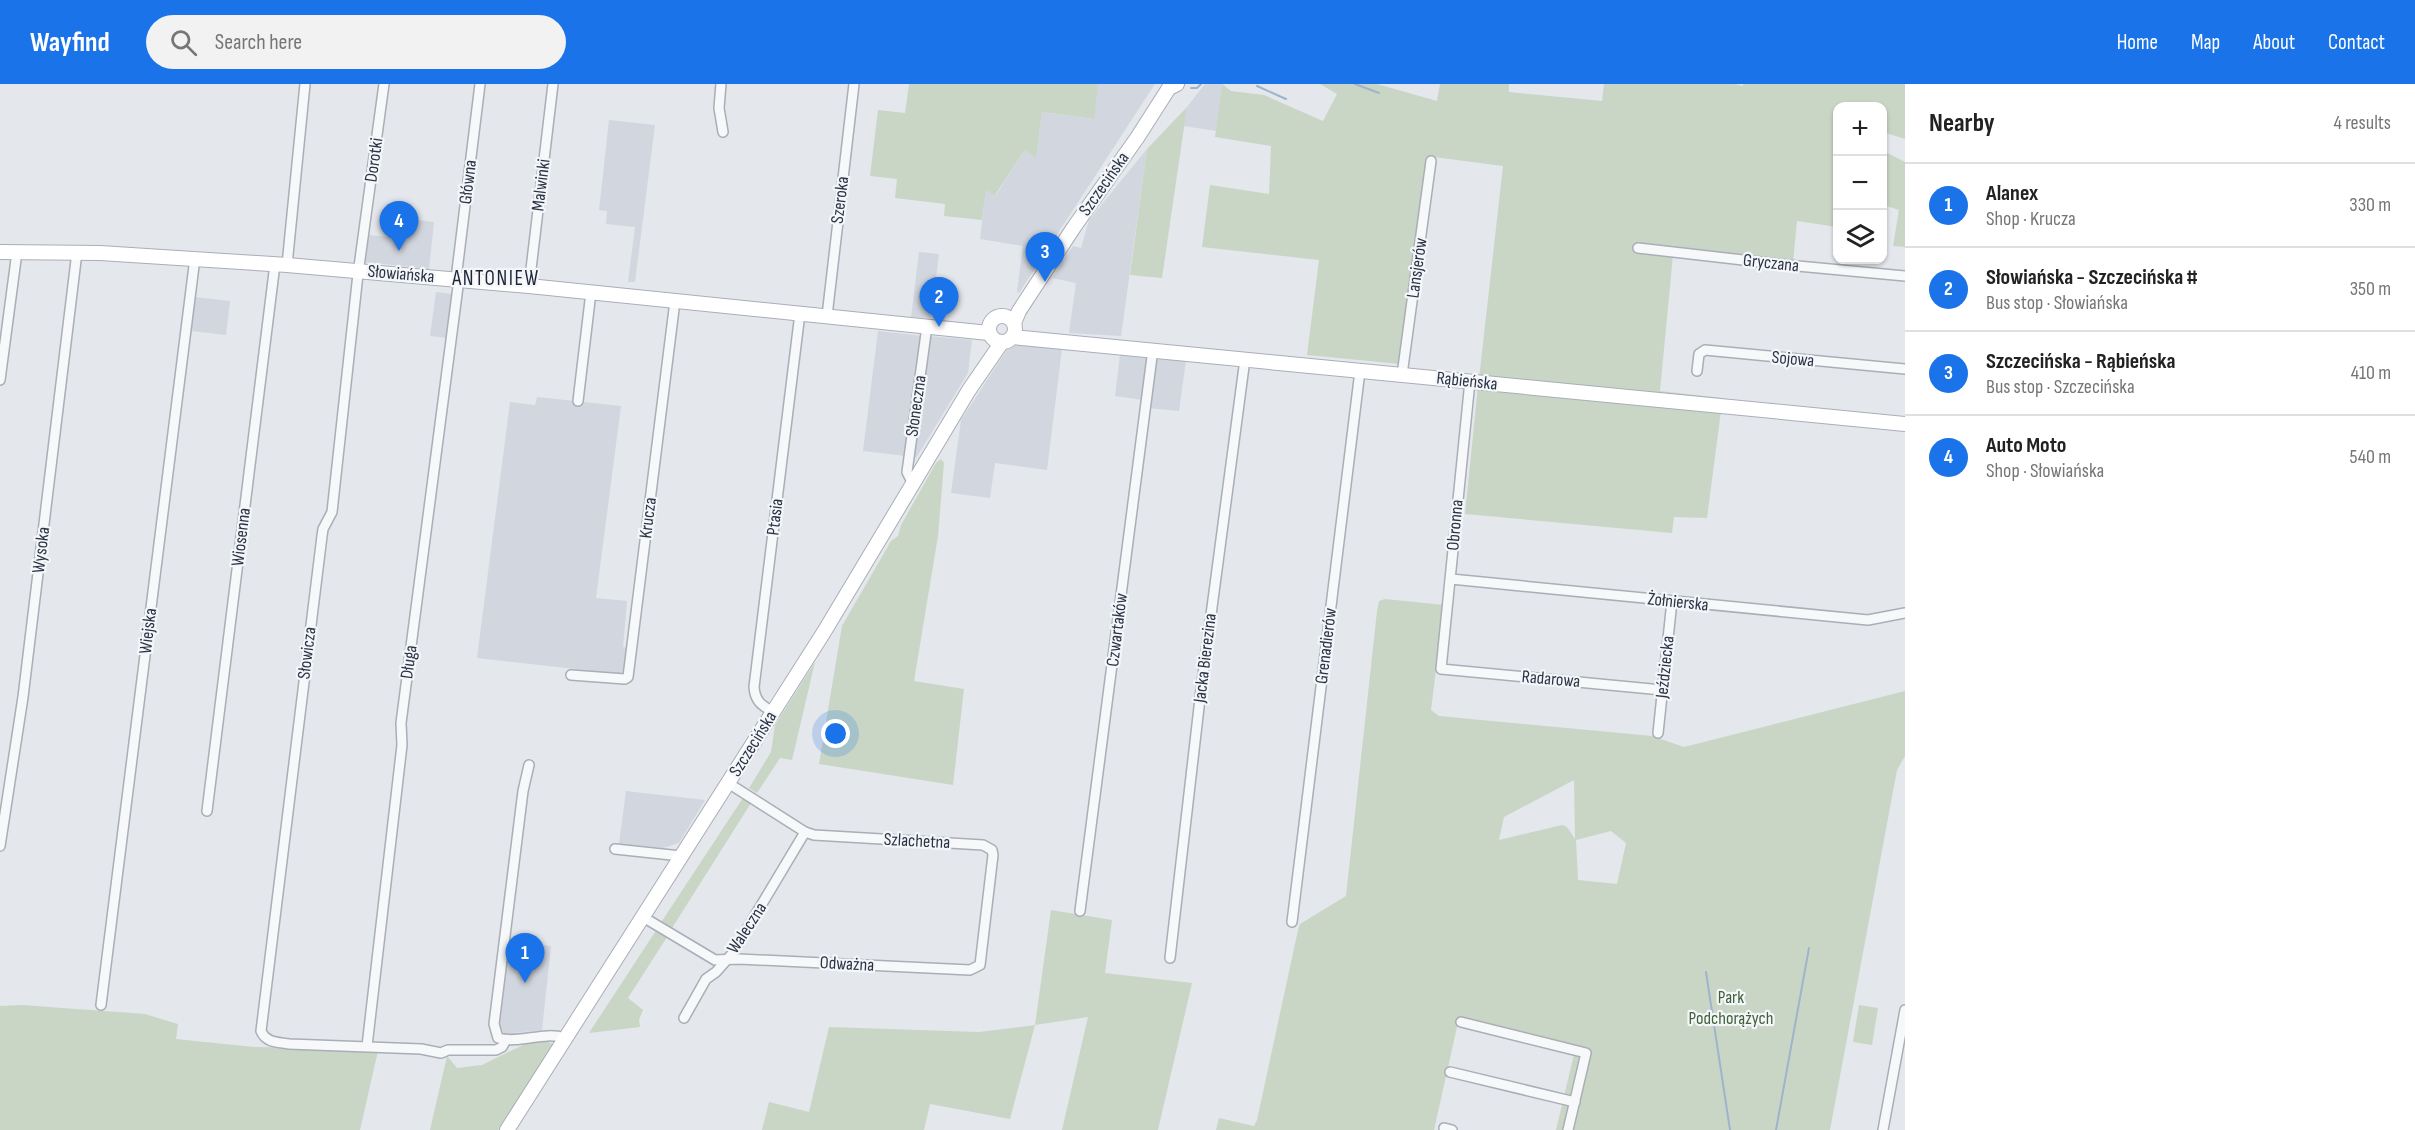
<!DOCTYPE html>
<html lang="en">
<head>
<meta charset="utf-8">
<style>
	:root { --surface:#fff; --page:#f2f2f2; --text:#222; --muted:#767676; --line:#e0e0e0; --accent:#1a73e8 }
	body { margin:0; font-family:"Sofia Sans Condensed",sans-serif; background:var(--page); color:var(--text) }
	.controls { position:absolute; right:18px; top:18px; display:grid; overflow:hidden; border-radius:12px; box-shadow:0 2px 4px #0004 }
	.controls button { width:54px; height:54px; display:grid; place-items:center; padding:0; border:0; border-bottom:2px solid var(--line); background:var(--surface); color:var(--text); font:30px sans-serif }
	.you { position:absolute; left:836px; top:650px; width:21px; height:21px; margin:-15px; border:4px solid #fff; border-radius:50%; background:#1a73e8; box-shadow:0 0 0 9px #1a73e833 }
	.badge { display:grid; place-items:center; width:39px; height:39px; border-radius:50%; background:var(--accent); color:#fff; font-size:20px; font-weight:700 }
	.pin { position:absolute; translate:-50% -50px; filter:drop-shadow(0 2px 3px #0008) }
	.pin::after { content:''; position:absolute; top:32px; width:21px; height:18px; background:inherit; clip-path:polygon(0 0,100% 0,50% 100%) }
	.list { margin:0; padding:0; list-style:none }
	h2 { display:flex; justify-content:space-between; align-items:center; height:78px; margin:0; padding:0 24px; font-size:26px }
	h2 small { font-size:20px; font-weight:400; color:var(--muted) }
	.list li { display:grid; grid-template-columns:39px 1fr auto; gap:18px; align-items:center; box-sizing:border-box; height:84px; padding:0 24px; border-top:2px solid var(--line) }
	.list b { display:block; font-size:22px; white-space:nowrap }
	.list p { margin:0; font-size:20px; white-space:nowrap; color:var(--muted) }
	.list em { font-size:20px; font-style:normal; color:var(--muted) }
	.icon { flex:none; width:33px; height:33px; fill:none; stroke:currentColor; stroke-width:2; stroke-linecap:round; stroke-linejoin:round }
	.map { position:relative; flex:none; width:1905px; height:1046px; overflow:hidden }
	header { display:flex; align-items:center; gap:36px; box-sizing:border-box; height:84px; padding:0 30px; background:var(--accent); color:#fff }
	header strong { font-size:28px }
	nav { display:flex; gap:33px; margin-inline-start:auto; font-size:21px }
	.search { width:420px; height:54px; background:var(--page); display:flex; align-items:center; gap:15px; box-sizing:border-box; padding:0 21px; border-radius:33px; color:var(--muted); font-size:22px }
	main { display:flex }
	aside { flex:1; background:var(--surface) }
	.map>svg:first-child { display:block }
</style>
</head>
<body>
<header>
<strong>Wayfind</strong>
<div class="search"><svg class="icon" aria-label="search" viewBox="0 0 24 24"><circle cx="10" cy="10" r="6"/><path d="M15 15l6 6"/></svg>Search here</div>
<nav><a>Home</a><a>Map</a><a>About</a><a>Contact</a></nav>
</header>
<main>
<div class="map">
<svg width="1905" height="1046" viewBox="0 0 1905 1046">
	<rect width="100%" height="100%" fill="#e4e7ec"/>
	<!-- built -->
	<g fill="#d2d6de">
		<polygon points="1098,0 1155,0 1019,209 1017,207 1023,162 980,155 986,105 996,111 1025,66 1036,73 1042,28 1093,35"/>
		<polygon points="1205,0 1222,0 1216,47 1184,42 1187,23"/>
		<polygon points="609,36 655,41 635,198 628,198 635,143 606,140 607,127 599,126"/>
		<polygon points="1147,65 1121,252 1069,249 1076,199 1052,194 1073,162 1081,164 1089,136"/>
		<polygon points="410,135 434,138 429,185 365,178 369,151 407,155"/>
		<polygon points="919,168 939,170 931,234 911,233"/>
		<polygon points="436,208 453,210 448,254 430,252"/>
		<polygon points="195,213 230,217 226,251 191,247"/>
		<polygon points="878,247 923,252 906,372 863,367"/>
		<polygon points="929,252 972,256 968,289 916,374 912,373"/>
		<polygon points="1010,261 1062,265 1047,386 995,379 990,414 951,409 961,336"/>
		<polygon points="1120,271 1147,274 1143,316 1115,312"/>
		<polygon points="1155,275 1186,277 1179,327 1148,324"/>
		<polygon points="537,313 621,322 596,514 627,517 623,563 627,564 625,585 620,590 477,574 510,318 535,321"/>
		<polygon points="626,707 705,716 679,759 663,764 619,760"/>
		<polygon points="508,857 551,862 542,946 504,950 498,936"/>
	</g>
	<!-- green -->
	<g fill="#c9d6c5" fill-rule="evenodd">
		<polygon points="909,0 1098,0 1094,35 1042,28 1036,74 1025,66 995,111 986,106 982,136 944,132 945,120 895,114 897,95 870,92 878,26 905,29"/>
		<polygon points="1222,0 1231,7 1264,11 1323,37 1337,10 1320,0 1377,0 1437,17 1440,0 1509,0 1509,8 1602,17 1604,0 1735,0 1743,2 1743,0 1905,0 1905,55 1883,48 1882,22 1838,22 1837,143 1797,137 1793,178 1634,159 1632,166 1673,171 1660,307 1722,314 1722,319 1479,295 1503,82 1434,73 1426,73 1414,187 1400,280 1307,271 1319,176 1202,163 1210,101 1269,110 1271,62 1215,53"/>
		<polygon points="1187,23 1162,194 1130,191 1147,65"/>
		<polygon points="1883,67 1905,78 1905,163 1893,162 1899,126 1883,121"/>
		<polygon points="1478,302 1721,327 1707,434 1674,433 1672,449 1465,430"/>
		<polygon points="941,375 944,379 938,452 914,597 964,605 953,701 819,680 842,542 891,457 898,452 901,441 936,379"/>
		<path d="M1385,515l59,6 -13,105 8,6 213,20 32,11 221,-56v65l-8,14 -67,360h-274l20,-84 -117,-28 -25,112h-218l3,-12 35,8 3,-6 41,-190 2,-6 46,-28 31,-285 2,-10zM1574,696l1,59 -8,-12 -5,-2 -63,15 5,-23zM1611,747l15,12 -9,41 -39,-4 -2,-40z"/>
		<polygon points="815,578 792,676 780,674 757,709 749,704 771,668 775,641"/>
		<polygon points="743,714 751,719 672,844 662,837"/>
		<polygon points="1051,826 1112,836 1105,889 1192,899 1158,1046 1062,1046 1088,933 1035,941 1010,1035 930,1020 924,1046 762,1046 769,1018 809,1028 829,943 979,948 1035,941"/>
		<polygon points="657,845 667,853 628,914 643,926 639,936 640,943 589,949"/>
		<polygon points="22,921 145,930 178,940 176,955 254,963 339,964 378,967 360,1046 0,1046 0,922"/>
		<polygon points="1859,921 1878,924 1872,961 1853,958"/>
		<polygon points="543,956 553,960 498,1046 430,1046 447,972 457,984 482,981 523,961"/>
	</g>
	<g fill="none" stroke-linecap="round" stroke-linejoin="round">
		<!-- stream -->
		<g stroke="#9fb4cc" stroke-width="2">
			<polyline points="1355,0 1379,9"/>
			<polyline points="1257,2 1286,15"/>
			<polyline points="1191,4 1197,4 1201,0"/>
			<polyline points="1706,888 1730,1046"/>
			<polyline points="1776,1046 1809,864"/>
		</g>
		<!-- street casing -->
		<g stroke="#a9aeb7" stroke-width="12">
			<g id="street">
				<path d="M384,0l-26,190 -26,238 -9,17 -1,7 -61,495c5,12 17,11 28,13l132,5 20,4 7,-3h48l6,-3 4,-7"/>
				<polyline points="721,0 719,24 723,48"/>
				<polyline points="1638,164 1787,181 1905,192"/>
				<polyline points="287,181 305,0"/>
				<polyline points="456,195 480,0"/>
				<polyline points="529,202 553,0"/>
				<polyline points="827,232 854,0"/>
				<polyline points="1697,287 1699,270 1705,266 1905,285"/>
				<polyline points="1402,291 1431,77"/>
				<polyline points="0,296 17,168"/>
				<polyline points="1470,297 1441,585 1662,606"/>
				<polyline points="578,317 591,208"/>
				<polyline points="913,400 907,388 927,242"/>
				<polyline points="1451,495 1868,536 1905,529"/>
				<polyline points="571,591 625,595 628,593 675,217"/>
				<path d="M773,628c-12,-7 -18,-11 -19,-25l46,-374"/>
				<polyline points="1658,649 1672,517"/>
				<path d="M529,681l-6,26 -29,233 4,14c22,6 45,-7 67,0"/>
				<polyline points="207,727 275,180"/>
				<polyline points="0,762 23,613 77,168"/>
				<polyline points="615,765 681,772"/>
				<polyline points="1080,827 1153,265"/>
				<polyline points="643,833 715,876 739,875 970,886 980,881 993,771 992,766 983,761 814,751 805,748 728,699"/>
				<polyline points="1292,838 1360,287"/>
				<polyline points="1170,874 1201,606 1245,275"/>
				<polyline points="101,921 195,174"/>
				<polyline points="684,934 706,895 716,888 732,870 805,748"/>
				<polyline points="1461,938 1586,969 1568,1046"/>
				<polyline points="367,962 402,661 401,639 459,195"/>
				<polyline points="1450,988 1575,1018"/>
				<polyline points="1444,1044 1452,1046"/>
				<polyline points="1883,1046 1905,926"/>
			</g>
		</g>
		<!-- secondary casing -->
		<g stroke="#a9aeb7" stroke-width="16">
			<g id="secondary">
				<polyline points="0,168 100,169 287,181 529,202 989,249"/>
				<circle cx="1002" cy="245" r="13"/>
				<polyline points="1014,239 1019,227 1074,143 1137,54 1169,4 1177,0"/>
				<polyline points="1012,253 1905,340"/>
				<polyline points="507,1046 824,548 969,306 1002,258"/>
			</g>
		</g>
		<!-- street -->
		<use href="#street" stroke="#f7f8fa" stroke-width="9"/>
		<!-- secondary -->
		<use href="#secondary" stroke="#fff" stroke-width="14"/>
	</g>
	<g text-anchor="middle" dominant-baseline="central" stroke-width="4.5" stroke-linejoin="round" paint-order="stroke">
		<!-- street labels -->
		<g font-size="18" fill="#2b3445" stroke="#f4f6f9">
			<text transform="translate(374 76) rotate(-82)">Dorotki</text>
			<text transform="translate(468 98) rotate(-83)">Główna</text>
			<text transform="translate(1104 100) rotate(-55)">Szczecińska</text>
			<text transform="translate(541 101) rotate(-83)">Malwinki</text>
			<text transform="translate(840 116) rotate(-83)">Szeroka</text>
			<text transform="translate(1771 179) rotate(6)">Gryczana</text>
			<text transform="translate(1417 184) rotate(-82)">Lansjerów</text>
			<text transform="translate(401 190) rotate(5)">Słowiańska</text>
			<text transform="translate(1793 275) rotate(5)">Sojowa</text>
			<text transform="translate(1467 297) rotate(6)">Rąbieńska</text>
			<text transform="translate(916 322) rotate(-82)">Słoneczna</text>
			<text transform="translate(775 433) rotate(-83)">Ptasia</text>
			<text transform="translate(648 434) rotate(-83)">Krucza</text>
			<text transform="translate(1455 441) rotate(-85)">Obronna</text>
			<text transform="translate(241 453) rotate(-83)">Wiosenna</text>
			<text transform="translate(41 466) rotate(-83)">Wysoka</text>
			<text transform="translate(1678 518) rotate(6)">Żołnierska</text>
			<text transform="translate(1117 546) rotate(-83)">Czwartaków</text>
			<text transform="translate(148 547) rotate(-83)">Wiejska</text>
			<text transform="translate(1326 562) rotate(-83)">Grenadierów</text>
			<text transform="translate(307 569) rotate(-83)">Słowicza</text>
			<text transform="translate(1205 574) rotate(-83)">Jacka Bierezina</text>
			<text transform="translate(409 578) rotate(-82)">Długa</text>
			<text transform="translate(1665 583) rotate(-84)">Jeździecka</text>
			<text transform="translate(1551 595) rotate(5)">Radarowa</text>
			<text transform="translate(753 660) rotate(-58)">Szczecińska</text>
			<text transform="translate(917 757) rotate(3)">Szlachetna</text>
			<text transform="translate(747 844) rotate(-57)">Waleczna</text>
			<text transform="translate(847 880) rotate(3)">Odważna</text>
		</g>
		<!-- park labels -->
		<g font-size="18" fill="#3f6138" stroke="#f4f6f9">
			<text x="1731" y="913">Park<tspan x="1731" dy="21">Podchorążych</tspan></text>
		</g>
		<!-- quarter labels -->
		<g font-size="21" letter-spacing="1.5" fill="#1d2536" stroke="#f4f6f9">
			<text x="496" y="194">ANTONIEW</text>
		</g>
	</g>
</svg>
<div class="controls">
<button>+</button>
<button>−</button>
<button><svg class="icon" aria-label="layers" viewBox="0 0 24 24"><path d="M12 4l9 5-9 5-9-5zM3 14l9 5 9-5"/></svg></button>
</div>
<div class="you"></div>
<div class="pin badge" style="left:525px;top:899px">1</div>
<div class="pin badge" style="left:939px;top:243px">2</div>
<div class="pin badge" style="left:1045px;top:198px">3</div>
<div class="pin badge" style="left:399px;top:167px">4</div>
</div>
<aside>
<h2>Nearby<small>4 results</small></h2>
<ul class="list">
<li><span class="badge">1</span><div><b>Alanex</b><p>Shop · Krucza</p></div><em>330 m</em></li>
<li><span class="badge">2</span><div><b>Słowiańska - Szczecińska #</b><p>Bus stop · Słowiańska</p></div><em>350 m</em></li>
<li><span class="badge">3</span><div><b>Szczecińska - Rąbieńska</b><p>Bus stop · Szczecińska</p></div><em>410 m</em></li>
<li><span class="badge">4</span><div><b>Auto Moto</b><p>Shop · Słowiańska</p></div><em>540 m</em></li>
</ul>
</aside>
</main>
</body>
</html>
